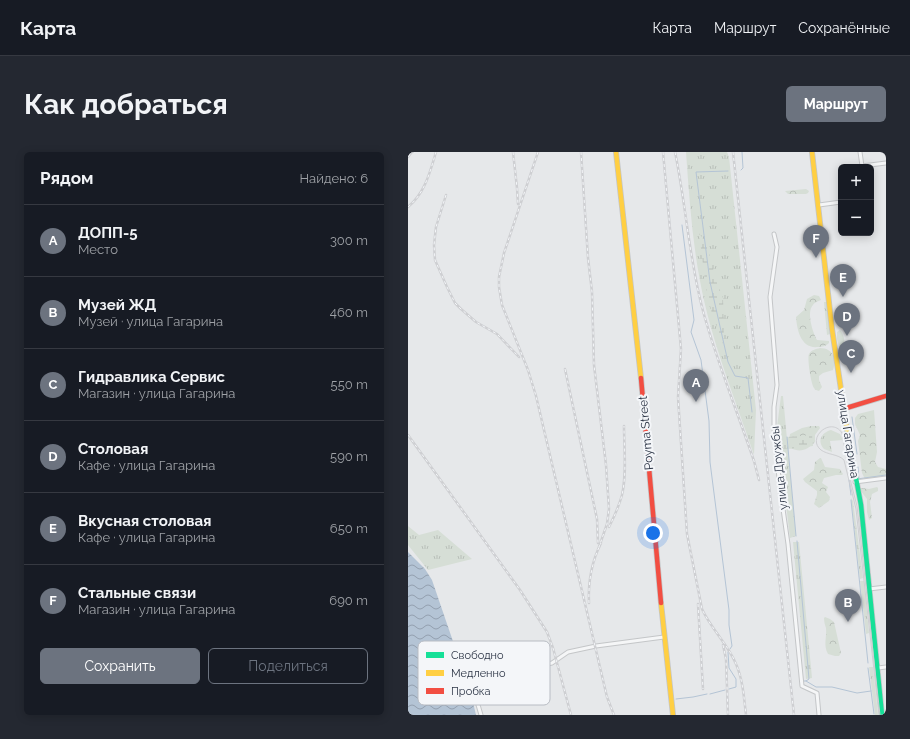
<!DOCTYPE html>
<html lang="ru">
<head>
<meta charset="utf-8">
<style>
	:root { --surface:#171b24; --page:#242831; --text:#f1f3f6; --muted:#9ea1a6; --line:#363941; --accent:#6c737f }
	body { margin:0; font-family:Raleway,sans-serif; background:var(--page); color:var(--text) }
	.controls { position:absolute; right:12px; top:12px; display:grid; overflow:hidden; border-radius:6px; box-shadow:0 2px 10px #0003 }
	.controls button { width:36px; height:36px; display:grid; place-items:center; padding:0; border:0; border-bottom:1px solid var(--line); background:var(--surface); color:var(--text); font:20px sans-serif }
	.you { position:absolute; left:245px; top:381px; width:14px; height:14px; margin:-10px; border:3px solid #fff; border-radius:50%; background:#1a73e8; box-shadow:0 0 0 6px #1a73e833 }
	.badge { display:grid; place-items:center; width:26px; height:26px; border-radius:50%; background:var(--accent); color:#fff; font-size:13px; font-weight:700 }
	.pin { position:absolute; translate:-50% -33px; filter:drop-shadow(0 1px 2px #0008) }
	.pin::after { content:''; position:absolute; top:21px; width:14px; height:12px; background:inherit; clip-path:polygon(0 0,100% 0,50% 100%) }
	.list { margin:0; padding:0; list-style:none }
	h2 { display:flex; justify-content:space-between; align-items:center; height:52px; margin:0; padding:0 16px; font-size:17px }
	h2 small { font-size:13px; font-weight:400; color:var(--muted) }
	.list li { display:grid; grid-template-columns:26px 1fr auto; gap:12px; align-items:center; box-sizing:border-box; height:72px; padding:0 16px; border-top:1px solid var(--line) }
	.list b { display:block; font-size:15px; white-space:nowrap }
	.list p { margin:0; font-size:13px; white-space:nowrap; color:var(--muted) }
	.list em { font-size:13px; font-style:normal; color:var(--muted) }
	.actions { display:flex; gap:8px; padding:12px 16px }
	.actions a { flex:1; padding:9px 0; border:1px solid var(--accent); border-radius:6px; text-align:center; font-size:14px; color:var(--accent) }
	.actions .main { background:var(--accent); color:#fff }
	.map { position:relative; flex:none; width:478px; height:563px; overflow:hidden; border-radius:6px }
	header { display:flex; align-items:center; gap:24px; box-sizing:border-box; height:56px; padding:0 20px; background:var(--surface); border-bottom:1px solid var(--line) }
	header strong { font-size:19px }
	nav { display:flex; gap:22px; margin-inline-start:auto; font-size:14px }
	.intro { display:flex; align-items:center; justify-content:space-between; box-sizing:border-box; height:96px; padding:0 24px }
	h1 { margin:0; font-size:28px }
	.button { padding:10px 18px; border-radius:6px; background:var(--accent); color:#fff; font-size:14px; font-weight:700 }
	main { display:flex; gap:24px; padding:0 24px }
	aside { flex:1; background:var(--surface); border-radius:6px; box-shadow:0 2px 10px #0003 }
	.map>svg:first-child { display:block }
</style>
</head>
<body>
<header>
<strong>Карта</strong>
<nav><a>Карта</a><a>Маршрут</a><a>Сохранённые</a></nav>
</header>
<div class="intro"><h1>Как добраться</h1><a class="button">Маршрут</a></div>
<main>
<aside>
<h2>Рядом<small>Найдено: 6</small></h2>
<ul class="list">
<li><span class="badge">A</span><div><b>ДОПП-5</b><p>Место</p></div><em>300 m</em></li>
<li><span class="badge">B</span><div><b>Музей ЖД</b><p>Музей · улица Гагарина</p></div><em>460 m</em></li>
<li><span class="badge">C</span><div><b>Гидравлика Сервис</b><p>Магазин · улица Гагарина</p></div><em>550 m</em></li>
<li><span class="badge">D</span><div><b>Столовая</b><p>Кафе · улица Гагарина</p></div><em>590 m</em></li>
<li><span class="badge">E</span><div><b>Вкусная столовая</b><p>Кафе · улица Гагарина</p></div><em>650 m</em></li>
<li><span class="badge">F</span><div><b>Стальные связи</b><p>Магазин · улица Гагарина</p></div><em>690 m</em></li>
</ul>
<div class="actions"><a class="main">Сохранить</a><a>Поделиться</a></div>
</aside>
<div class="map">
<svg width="478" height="563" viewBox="0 0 478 563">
	<defs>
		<pattern id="grass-tufts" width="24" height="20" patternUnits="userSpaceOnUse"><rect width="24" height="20" fill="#d6ded6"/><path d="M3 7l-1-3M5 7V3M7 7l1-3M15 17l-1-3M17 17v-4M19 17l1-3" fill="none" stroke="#b8bfb9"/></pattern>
		<pattern id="forest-crowns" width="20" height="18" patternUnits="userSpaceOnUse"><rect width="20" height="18" fill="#d6ded6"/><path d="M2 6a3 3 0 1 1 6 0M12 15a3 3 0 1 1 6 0" fill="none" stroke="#b8bfb9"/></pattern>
		<pattern id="wetland-marsh" width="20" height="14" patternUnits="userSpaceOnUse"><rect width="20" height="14" fill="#d6ded6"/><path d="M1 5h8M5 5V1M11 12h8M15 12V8" fill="none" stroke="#b8bfb9"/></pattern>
		<pattern id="water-waves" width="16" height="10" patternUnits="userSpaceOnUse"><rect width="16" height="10" fill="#b4c4d5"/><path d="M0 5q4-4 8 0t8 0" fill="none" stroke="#93a0af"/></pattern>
	</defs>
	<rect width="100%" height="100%" fill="#e6e8ea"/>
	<!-- grass -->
	<g fill="url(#grass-tufts)">
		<path d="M278,0h41l2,5 27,253 -2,45c-19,-57 -43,-114 -54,-174 -8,-42 -11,-86 -14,-129z"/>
		<polygon points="373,244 375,244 388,384 382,386 369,275"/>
		<path d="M423,278l9,4 3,6 -13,1 2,11 -8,-3c-7,-8 -3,-16 7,-19z"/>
		<polygon points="443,346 445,349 455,426 452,427"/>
		<polygon points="0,374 11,383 30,378 64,407 20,418 0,393"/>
		<polygon points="385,390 391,390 404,526 398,527"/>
		<polygon points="452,429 456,429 461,481 458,482"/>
		<polygon points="461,515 465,515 470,563 467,563"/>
	</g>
	<!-- forest -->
	<g fill="url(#forest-crowns)">
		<polygon points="398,37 401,39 400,41 398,42 380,42 377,39"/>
		<path d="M406,143l5,1 2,4c-3,1 -7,3 -8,5 -7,7 0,28 4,35l12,1v2c-3,3 -7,4 -11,4 -17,2 -21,-17 -22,-30l8,-7 3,-11z"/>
		<polygon points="416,150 419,150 422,182 419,183"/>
		<path d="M432,178c4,4 6,14 3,19l-4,-2 -2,-8v-7z"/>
		<path d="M412,196c13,0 17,11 13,22l-10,3 -4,3v4l3,7 -3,4c-2,-1 -4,-1 -5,-3 -3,-4 -7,-30 -5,-34 2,-4 7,-5 11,-6z"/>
		<polygon points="466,258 469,300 467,310 470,315 478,317 478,323 472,325 457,327 454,321 450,289 452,283 447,272 447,266 450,262"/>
		<path d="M403,274h8l1,2 -5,7v7c-8,8 -14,11 -25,6l-1,-7 1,-7 12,-6z"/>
		<polygon points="412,306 413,306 417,315 432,317 435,322 434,323 428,323 416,326 414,331 420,335 418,340 422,345 421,349 411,356 406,352 409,343 409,339 397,330 395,327 406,318 407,310"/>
		<polygon points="469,335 470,336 470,339 464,342 462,350 464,366 461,368 459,360 459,347 452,338 454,336 461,337"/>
		<path d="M417,465l5,2 4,3 7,31 -2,3h-4l-7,-2c-5,-9 -1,-17 -2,-26 -1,-3 -2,-6 -2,-10z"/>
	</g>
	<!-- wetland -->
	<g fill="url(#wetland-marsh)">
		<polygon points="291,81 299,93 308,128 315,146 316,174 315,192 304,162 298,136"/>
		<polygon points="404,283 405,294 380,297 379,285"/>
	</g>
	<!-- water -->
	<polygon fill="url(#water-waves)" points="0,400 17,417 24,428 63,542 68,563 0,563"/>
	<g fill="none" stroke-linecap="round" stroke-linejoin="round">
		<!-- stream -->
		<g stroke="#b4c4d5" stroke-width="1">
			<polyline points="333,18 335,16 334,0"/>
			<polyline points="320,19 288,20 302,130 320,210 327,224 340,226 344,260"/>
			<polyline points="274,73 286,168 283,180 293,208 301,269 302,310 321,458 321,473 324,494 322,497"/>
			<polyline points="444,265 449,302"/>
			<polyline points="379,285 388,384"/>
			<polyline points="450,315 451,327"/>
			<polyline points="449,327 478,323"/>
			<polyline points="441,328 443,343"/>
			<polyline points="443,348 460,511"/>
			<polyline points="389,389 401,527 398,529 396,529"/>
			<polyline points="320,500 321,516 328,527 328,535 321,537"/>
			<polyline points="460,516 466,562"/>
			<polyline points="398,529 408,535 424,535 449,541 463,539"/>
			<polyline points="302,542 317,538"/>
			<polyline points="268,547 285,545 299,542"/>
		</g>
		<!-- street casing -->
		<g stroke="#c4c6c8" stroke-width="5">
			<g id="street">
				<polyline points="452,0 454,14"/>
				<polyline points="454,14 478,11"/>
				<polyline points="411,53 433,50"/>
				<polyline points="366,82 369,95 362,145 369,233 366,255 366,277 372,336 380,392 394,534 409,541 411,563"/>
				<polyline points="447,330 478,326"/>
				<polyline points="461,437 478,435"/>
				<polyline points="470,516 478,515"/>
				<polyline points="73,563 63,529 144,511 160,500 188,494 256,485"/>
			</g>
		</g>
		<!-- fast casing -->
		<g stroke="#c4c6c8" stroke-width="6">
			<polyline id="fast" points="439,278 453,353 474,563"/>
		</g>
		<!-- slow casing -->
		<g stroke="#c4c6c8" stroke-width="6">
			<g id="slow">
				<polyline points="208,0 233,226"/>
				<polyline points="404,0 424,177 439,278"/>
				<polyline points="253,451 265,563"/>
			</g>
		</g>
		<!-- jam casing -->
		<g stroke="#c4c6c8" stroke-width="6">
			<g id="jam">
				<polyline points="233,226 253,451"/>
				<polyline points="435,257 478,244"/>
			</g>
		</g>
		<!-- street -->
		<use href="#street" stroke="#f5f6f7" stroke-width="3"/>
		<!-- fast -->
		<use href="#fast" stroke="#16e098" stroke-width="4.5"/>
		<!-- slow -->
		<use href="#slow" stroke="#ffcf43" stroke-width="4.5"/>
		<!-- jam -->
		<use href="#jam" stroke="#f24e42" stroke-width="4.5"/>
		<!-- tram -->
		<path stroke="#cecfd2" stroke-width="1" d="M471,563l-23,-206 -12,-49c-6,-6 -16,-5 -23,-10 -15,-12 10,-34 21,-17l9,50 6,23 23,209"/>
		<!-- rail casing -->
		<g stroke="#cecfd2" stroke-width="2.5">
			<g id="rail">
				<polyline points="105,0 109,36 110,52"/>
				<polyline points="130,0 96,101 91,125 91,135 94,153 120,218 128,244 199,545 206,563"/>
				<polyline points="173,0 180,106 184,140 186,213 198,313 201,357 199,372 191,395"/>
				<path d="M255,0l18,197 -3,48 9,137 15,75c9,20 26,35 34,55 7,16 8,34 10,51"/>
				<path d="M267,0c11,53 14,107 28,159 14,51 34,100 51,150l5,19"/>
				<polyline points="325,0 386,563"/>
				<polyline points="0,5 4,0"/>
				<polyline points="38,43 28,75 26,93 27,108 39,135 47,151 53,157 68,170 89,182 111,205"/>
				<path d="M0,55c17,-14 22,-35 28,-55"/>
				<polyline points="157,217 189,367 190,391"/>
				<polyline points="0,283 112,438 139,480 145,496 163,563"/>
				<path d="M201,375c5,-10 10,-21 13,-32 5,-22 2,-47 2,-69"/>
				<path d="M181,451c-1,-20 3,-42 12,-60"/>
				<polyline points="290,452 295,537"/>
				<polyline points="315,493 318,507 320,563"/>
			</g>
		</g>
		<!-- rail -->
		<use href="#rail" stroke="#f4f6f9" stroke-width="1" stroke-dasharray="3" stroke-linecap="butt"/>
	</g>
	<g text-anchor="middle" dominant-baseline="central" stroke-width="4" stroke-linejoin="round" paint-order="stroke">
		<!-- street labels -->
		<g font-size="12" fill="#2b3445" stroke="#f4f6f9">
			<text transform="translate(238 281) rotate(-95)">Poyma Street</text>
			<text transform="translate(440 282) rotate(81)">улица Гагарина</text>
			<text transform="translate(371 316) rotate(-96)">улица Дружбы</text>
		</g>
	</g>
	<!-- legend -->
	<rect x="10" y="489" width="132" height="64" rx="6" fill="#f4f6f9" stroke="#b8bcc3" stroke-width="1"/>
	<rect x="18" y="500" width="18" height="6" fill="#16e098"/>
	<rect x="18" y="518" width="18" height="6" fill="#ffcf43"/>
	<rect x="18" y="536" width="18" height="6" fill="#f24e42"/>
	<g font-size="11" fill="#2b3445">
		<text x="43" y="507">Свободно</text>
		<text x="43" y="525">Медленно</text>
		<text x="43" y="543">Пробка</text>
	</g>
</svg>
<div class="controls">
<button>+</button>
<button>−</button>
</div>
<div class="you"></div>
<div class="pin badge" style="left:288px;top:250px">A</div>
<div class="pin badge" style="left:440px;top:470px">B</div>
<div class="pin badge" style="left:443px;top:221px">C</div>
<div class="pin badge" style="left:439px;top:184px">D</div>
<div class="pin badge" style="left:435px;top:145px">E</div>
<div class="pin badge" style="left:408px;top:106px">F</div>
</div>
</main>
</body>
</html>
